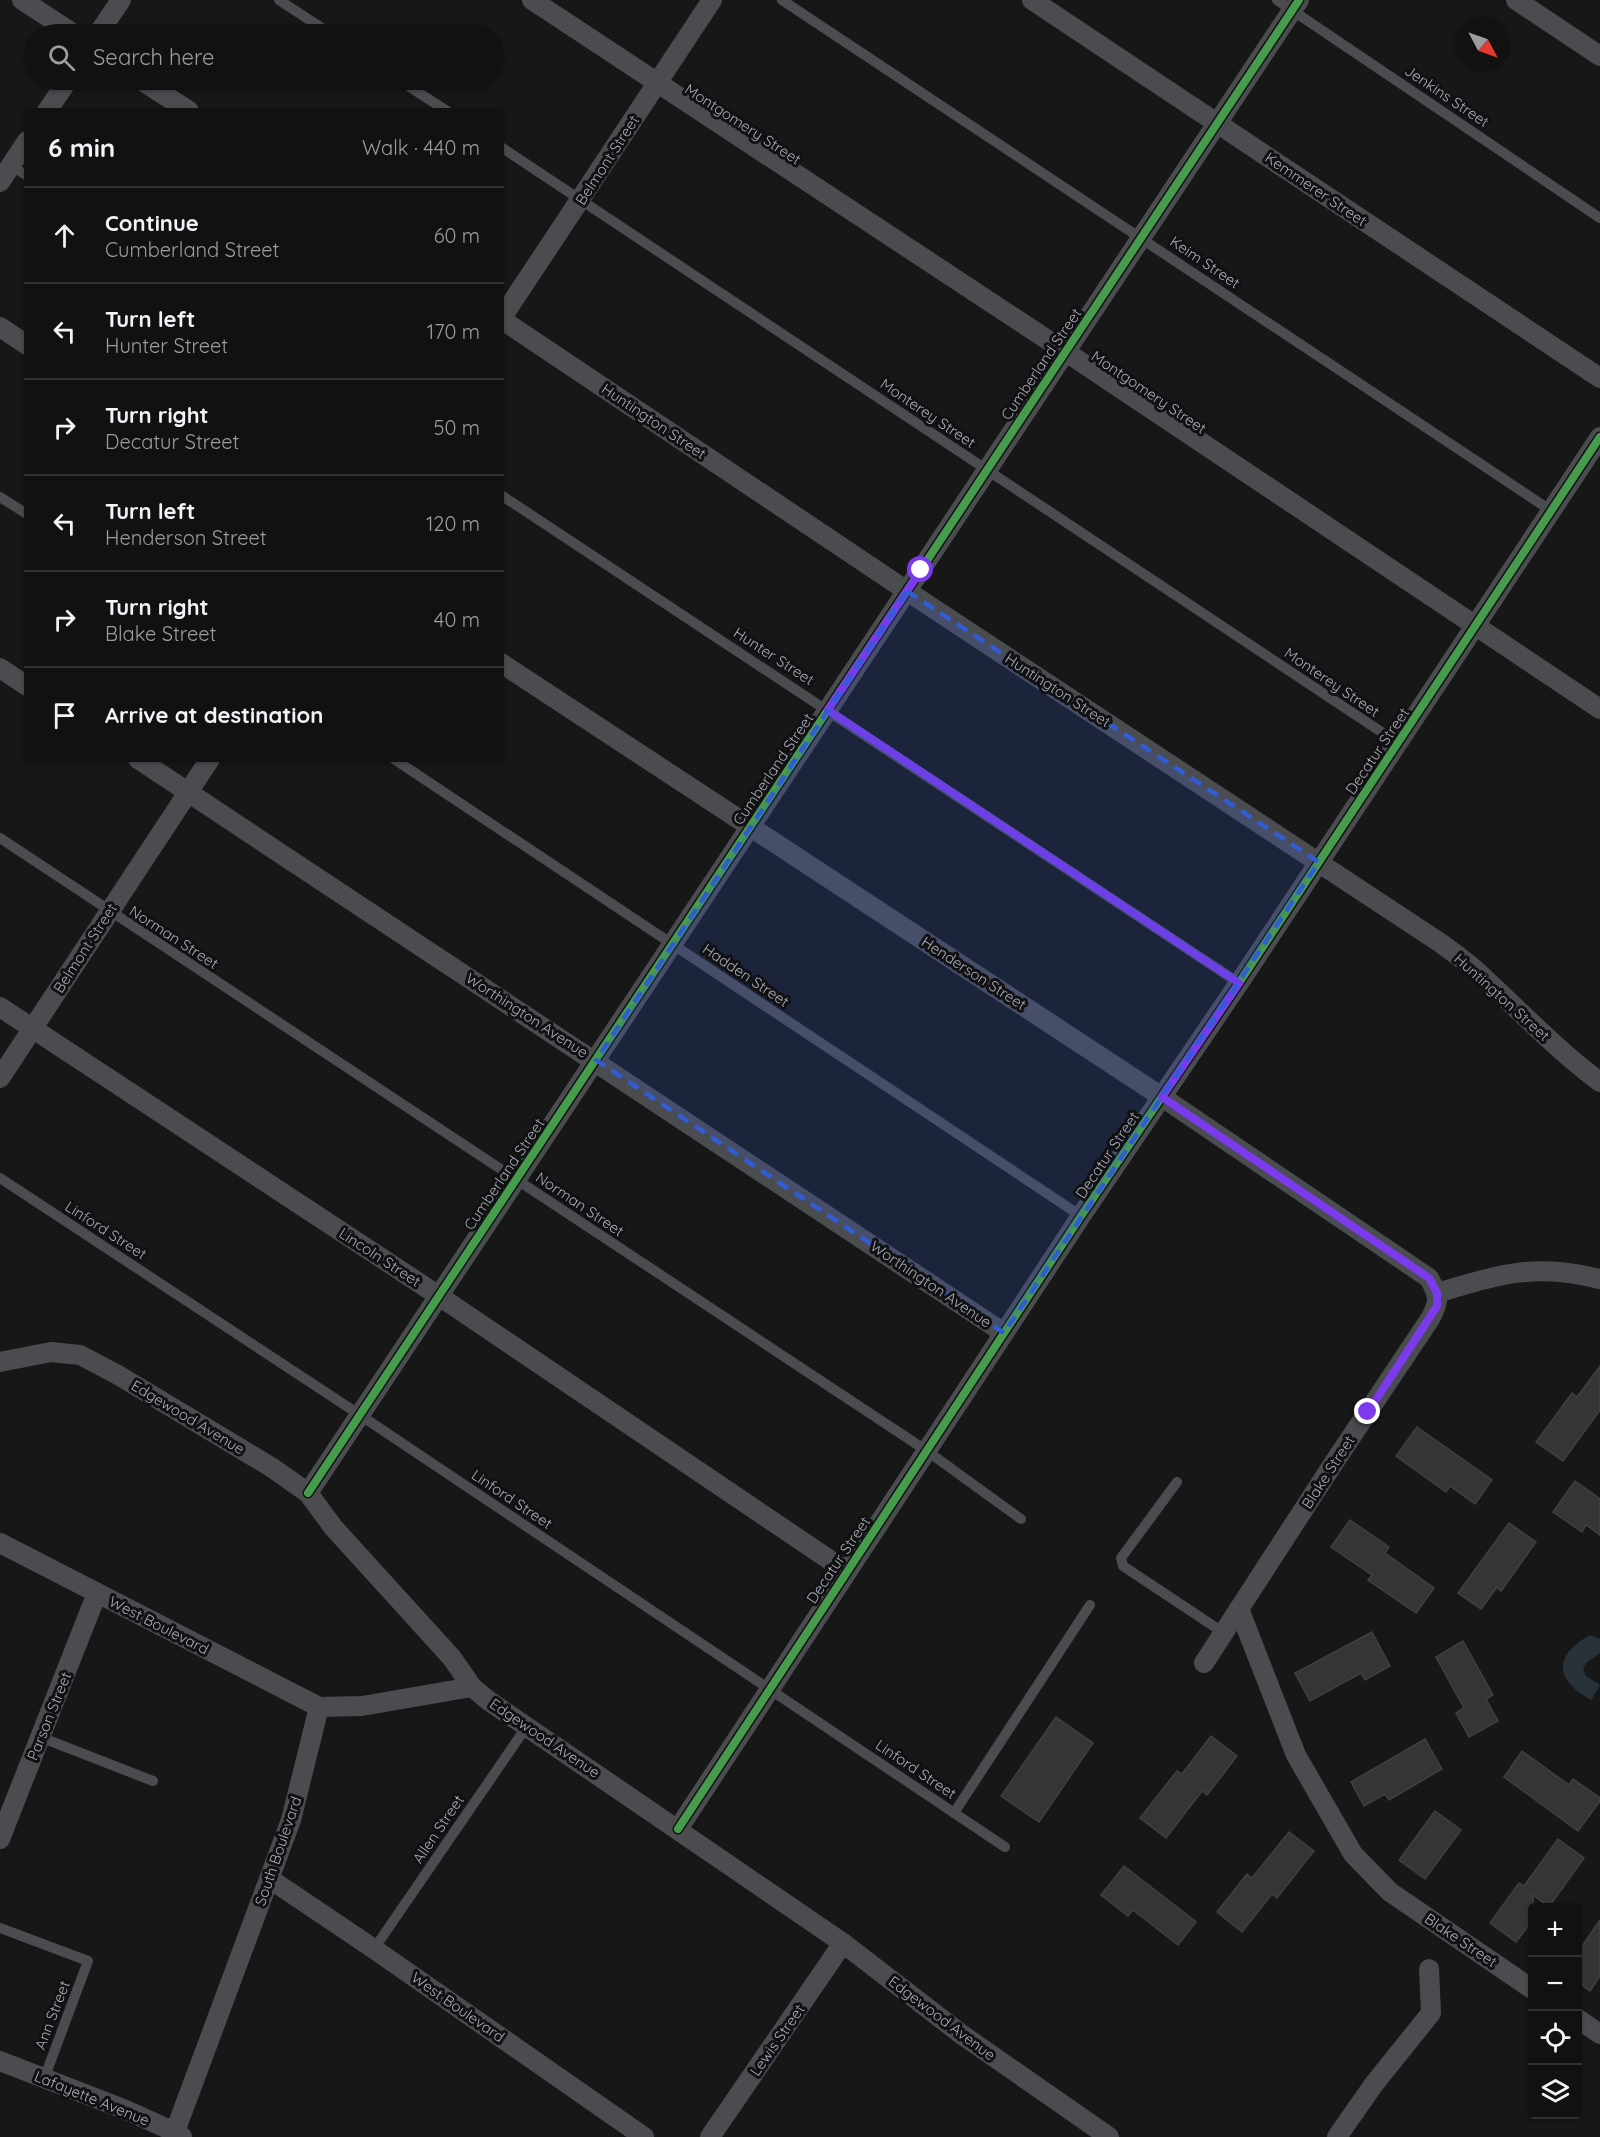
<!DOCTYPE html>
<html lang="en">
<head>
<meta charset="utf-8">
<style>
	:root { --surface:#111; --page:#1e1f1f; --text:#f1f3f6; --muted:#9c9d9f; --line:#303131 }
	body { margin:0; font-family:Quicksand,sans-serif; background:var(--page); color:var(--text) }
	.controls { position:absolute; right:18px; bottom:18px; display:grid; overflow:hidden; border-radius:6px; box-shadow:0 2px 4px #0004 }
	.controls button { width:54px; height:54px; display:grid; place-items:center; padding:0; border:0; border-bottom:2px solid var(--line); background:var(--surface); color:var(--text); font:30px sans-serif }
	.compass { position:absolute; left:1456px; top:18px; width:54px; height:54px; border-radius:50%; background:var(--surface); box-shadow:0 2px 4px #0004; rotate:131deg }
	.stop { position:absolute; width:18px; height:18px; margin:-14px; border:4px solid #7c3aed; border-radius:50%; background:#fff }
	.stop.end { background:#7c3aed; border-color:#fff; box-shadow:0 2px 6px #0008 }
	.list { margin:0; padding:0; list-style:none }
	h2 { display:flex; justify-content:space-between; align-items:center; height:78px; margin:0; padding:0 24px; font-size:26px }
	h2 small { font-size:20px; font-weight:400; color:var(--muted) }
	.list li { display:grid; grid-template-columns:39px 1fr auto; gap:18px; align-items:center; box-sizing:border-box; height:96px; padding:0 24px; border-top:2px solid var(--line) }
	.list b { display:block; font-size:22px; white-space:nowrap }
	.list p { margin:0; font-size:20px; white-space:nowrap; color:var(--muted) }
	.list em { font-size:20px; font-style:normal; color:var(--muted) }
	.icon { flex:none; width:33px; height:33px; fill:none; stroke:currentColor; stroke-width:2; stroke-linecap:round; stroke-linejoin:round }
	.map { position:relative; flex:none; width:1600px; height:2137px; overflow:hidden }
	.search { position:absolute; background:var(--surface); box-shadow:0 2px 4px #0004; left:24px; top:24px; width:480px; height:66px; display:flex; align-items:center; gap:15px; box-sizing:border-box; padding:0 21px; border-radius:33px; color:var(--muted); font-size:22px }
	.panel { position:absolute; background:var(--surface); box-shadow:0 2px 4px #0004; left:24px; top:108px; width:480px; height:654px; border-radius:6px }
	.map>svg:first-child { display:block }
</style>
</head>
<body>
<div class="map">
<svg width="1600" height="2137" viewBox="0 0 1600 2137">
	<rect width="100%" height="100%" fill="#171717"/>
	<!-- water -->
	<path fill="#2a3239" d="M1590,1635l10,4v14l-14,10 -3,6 3,7 14,9 -9,15c-6,-4 -14,-8 -19,-14 -21,-21 -2,-40 18,-51z"/>
	<!-- building -->
	<g fill="#353536" stroke="#3f4043" stroke-width="1.5">
		<polygon points="1600,1366 1600,1410 1563,1461 1536,1442 1572,1393 1577,1397"/>
		<polygon points="1417,1427 1492,1480 1475,1504 1450,1486 1446,1492 1396,1456"/>
		<polygon points="1575,1481 1600,1499 1600,1535 1586,1525 1582,1532 1553,1512"/>
		<polygon points="1350,1520 1389,1547 1385,1553 1434,1588 1416,1613 1368,1580 1372,1575 1331,1547"/>
		<polygon points="1509,1523 1536,1542 1501,1591 1497,1587 1481,1609 1458,1593"/>
		<polygon points="1372,1632 1390,1666 1365,1680 1361,1673 1310,1701 1295,1673"/>
		<polygon points="1463,1641 1493,1695 1486,1699 1498,1721 1469,1737 1456,1713 1464,1708 1436,1657"/>
		<polygon points="1056,1717 1093,1743 1039,1822 1001,1796"/>
		<polygon points="1211,1736 1237,1756 1207,1795 1202,1791 1166,1838 1140,1818 1177,1771 1182,1774"/>
		<polygon points="1425,1739 1442,1769 1389,1800 1385,1794 1364,1806 1351,1782"/>
		<polygon points="1522,1751 1569,1785 1573,1779 1600,1798 1600,1801 1578,1831 1504,1777"/>
		<polygon points="1435,1811 1461,1830 1425,1879 1399,1860"/>
		<polygon points="1289,1832 1314,1851 1277,1898 1272,1894 1242,1932 1217,1912 1247,1874 1252,1878"/>
		<polygon points="1558,1839 1584,1858 1549,1907 1533,1895 1533,1920 1516,1942 1490,1923 1519,1883 1524,1886"/>
		<polygon points="1124,1866 1196,1922 1178,1945 1133,1910 1128,1916 1101,1895"/>
		<polygon points="1600,1920 1600,1976 1590,1991 1578,1982 1578,1952"/>
	</g>
	<g fill="none" stroke-linecap="round" stroke-linejoin="round">
		<!-- lane -->
		<g stroke="#4b4c50" stroke-width="10">
			<polyline points="279,0 331,34"/>
			<polyline points="782,0 1550,510"/>
			<polyline points="1277,0 1600,218"/>
			<polyline points="399,80 447,111"/>
			<polyline points="501,147 1398,743"/>
			<polyline points="11,165 27,176"/>
			<polyline points="501,495 1239,983"/>
			<polyline points="0,497 27,514"/>
			<polyline points="394,759 1081,1216"/>
			<polyline points="0,838 927,1451 1021,1519"/>
			<polyline points="0,1178 360,1415 1005,1847"/>
			<polyline points="1177,1482 1121,1558 1123,1566 1224,1633"/>
			<polyline points="40,1737 153,1781"/>
			<polyline points="954,1813 1090,1605"/>
			<polyline points="0,1928 88,1961 44,2079"/>
			<polyline points="374,1949 527,1726"/>
		</g>
		<!-- street -->
		<g stroke="#4b4c50" stroke-width="20">
			<polyline points="22,0 74,34"/>
			<polyline points="532,0 1066,352 1600,709"/>
			<polyline points="1032,0 1600,378"/>
			<polyline points="1516,0 1600,56"/>
			<polyline points="98,34 121,0"/>
			<polyline points="141,80 189,111"/>
			<polyline points="47,111 68,80"/>
			<polyline points="0,182 27,141"/>
			<path d="M501,319l406,272 535,353c13,10 28,20 40,32 39,36 75,74 118,106"/>
			<polyline points="501,319 712,0"/>
			<polyline points="0,327 27,345"/>
			<path d="M501,663l661,434 267,181c10,18 11,23 1,41l-95,142 -131,202"/>
			<polyline points="0,668 27,686"/>
			<polyline points="138,759 1004,1333"/>
			<polyline points="0,1007 439,1296 846,1571"/>
			<polyline points="0,1078 210,759"/>
			<path d="M1437,1293c61,-18 99,-31 163,-14"/>
			<polyline points="0,1362 51,1352 80,1355 118,1375 271,1467 308,1493 333,1527 452,1658 472,1687 489,1701 843,1943 961,2034 1109,2137"/>
			<polyline points="308,1493 1299,0"/>
			<polyline points="0,1543 319,1707 362,1706 472,1687"/>
			<polyline points="1239,1609 1296,1755 1353,1854 1390,1892 1532,1989"/>
			<polyline points="678,1829 1081,1216 1239,983 1600,437"/>
			<polyline points="0,1839 97,1593"/>
			<polyline points="270,1879 374,1949 644,2137"/>
			<polyline points="1578,2019 1600,2034"/>
			<polyline points="0,2061 126,2110 175,2132 182,2137"/>
			<polyline points="173,2137 291,1820 319,1707"/>
			<polyline points="710,2137 843,1943"/>
			<polyline points="1337,2137 1374,2084 1431,2013 1429,1969"/>
		</g>
		<!-- cycleway casing -->
		<g stroke="#111113" stroke-width="11">
			<g id="cycleway">
				<polyline points="308,1493 1299,0"/>
				<polyline points="678,1829 1081,1216 1239,983 1600,437"/>
			</g>
		</g>
		<!-- cycleway -->
		<use href="#cycleway" stroke="#469c4c" stroke-width="8"/>
	</g>
	<g fill="none" stroke-linecap="round" stroke-linejoin="round">
		<!-- route -->
		<polyline stroke="#7c3aed" stroke-width="8" points="921,570 828,710 1239,983 1162,1097 1429,1278 1437,1293 1437,1306 1368,1412"/>
	</g>
	<!-- marked area -->
	<path fill="#325cd3" fill-opacity="0.2" stroke="#325cd3" stroke-width="4.5" stroke-dasharray="12 8" stroke-linejoin="round" d="M907,591l412,271 -315,471 -408,-273z"/>
	<g text-anchor="middle" dominant-baseline="central" stroke-width="6" stroke-linejoin="round" paint-order="stroke">
		<!-- street labels -->
		<g font-size="15" fill="#a8adb8" stroke="#111113">
			<text transform="translate(1447 96) rotate(34)">Jenkins Street</text>
			<text transform="translate(743 124) rotate(33)">Montgomery Street</text>
			<text transform="translate(607 160) rotate(-57)">Belmont Street</text>
			<text transform="translate(1316 189) rotate(34)">Kemmerer Street</text>
			<text transform="translate(1205 262) rotate(34)">Keim Street</text>
			<text transform="translate(1041 364) rotate(-56)">Cumberland Street</text>
			<text transform="translate(1149 392) rotate(34)">Montgomery Street</text>
			<text transform="translate(928 413) rotate(34)">Monterey Street</text>
			<text transform="translate(654 421) rotate(34)">Huntington Street</text>
			<text transform="translate(774 656) rotate(33)">Hunter Street</text>
			<text transform="translate(1332 682) rotate(34)">Monterey Street</text>
			<text transform="translate(1058 690) rotate(33)">Huntington Street</text>
			<text transform="translate(1377 751) rotate(-56)">Decatur Street</text>
			<text transform="translate(773 769) rotate(-56)">Cumberland Street</text>
			<text transform="translate(174 937) rotate(33)">Norman Street</text>
			<text transform="translate(85 948) rotate(-57)">Belmont Street</text>
			<text transform="translate(974 973) rotate(33)">Henderson Street</text>
			<text transform="translate(746 975) rotate(34)">Hadden Street</text>
			<text transform="translate(1502 997) rotate(42)">Huntington Street</text>
			<text transform="translate(527 1015) rotate(33)">Worthington Avenue</text>
			<text transform="translate(1107 1155) rotate(-56)">Decatur Street</text>
			<text transform="translate(504 1174) rotate(-56)">Cumberland Street</text>
			<text transform="translate(580 1204) rotate(34)">Norman Street</text>
			<text transform="translate(106 1230) rotate(33)">Linford Street</text>
			<text transform="translate(380 1257) rotate(33)">Lincoln Street</text>
			<text transform="translate(931 1284) rotate(34)">Worthington Avenue</text>
			<text transform="translate(188 1417) rotate(31)">Edgewood Avenue</text>
			<text transform="translate(1328 1472) rotate(-57)">Blake Street</text>
			<text transform="translate(512 1499) rotate(34)">Linford Street</text>
			<text transform="translate(838 1560) rotate(-56)">Decatur Street</text>
			<text transform="translate(159 1625) rotate(27)">West Boulevard</text>
			<text transform="translate(49 1716) rotate(-68)">Parson Street</text>
			<text transform="translate(545 1738) rotate(34)">Edgewood Avenue</text>
			<text transform="translate(916 1769) rotate(34)">Linford Street</text>
			<text transform="translate(438 1829) rotate(-56)">Allen Street</text>
			<text transform="translate(278 1851) rotate(-71)">South Boulevard</text>
			<text transform="translate(1461 1940) rotate(34)">Blake Street</text>
			<text transform="translate(458 2007) rotate(35)">West Boulevard</text>
			<text transform="translate(52 2015) rotate(-69)">Ann Street</text>
			<text transform="translate(942 2018) rotate(37)">Edgewood Avenue</text>
			<text transform="translate(777 2040) rotate(-55)">Lewis Street</text>
			<text transform="translate(92 2098) rotate(22)">Lafayette Avenue</text>
		</g>
	</g>
</svg>
<div class="controls">
<button>+</button>
<button>−</button>
<button><svg class="icon" aria-label="locate" viewBox="0 0 24 24"><circle cx="12" cy="12" r="6"/><path d="M12 2v4M12 18v4M2 12h4M18 12h4"/></svg></button>
<button><svg class="icon" aria-label="layers" viewBox="0 0 24 24"><path d="M12 4l9 5-9 5-9-5zM3 14l9 5 9-5"/></svg></button>
</div>
<svg class="compass" viewBox="-18 -18 36 36"><path d="M0-13l5 13h-10z" fill="#e53935"/><path d="M0 13l5-13h-10z" fill="#9c9d9f"/></svg>
<div class="stop" style="left:921px;top:570px"></div>
<div class="stop end" style="left:1368px;top:1412px"></div>
<div class="search"><svg class="icon" aria-label="search" viewBox="0 0 24 24"><circle cx="10" cy="10" r="6"/><path d="M15 15l6 6"/></svg>Search here</div>
<section class="panel">
<h2>6 min<small>Walk · 440 m</small></h2>
<ul class="list">
<li><svg class="icon" aria-label="ahead" viewBox="0 0 24 24"><path d="M12 20V5M6 11l6-6 6 6"/></svg><div><b>Continue</b><p>Cumberland Street</p></div><em>60 m</em></li>
<li><svg class="icon" aria-label="left" viewBox="0 0 24 24"><path d="M17 20v-9H6M10 6l-5 5 5 5"/></svg><div><b>Turn left</b><p>Hunter Street</p></div><em>170 m</em></li>
<li><svg class="icon" aria-label="right" viewBox="0 0 24 24"><path d="M7 20v-9h11M14 6l5 5-5 5"/></svg><div><b>Turn right</b><p>Decatur Street</p></div><em>50 m</em></li>
<li><svg class="icon" aria-label="left" viewBox="0 0 24 24"><path d="M17 20v-9H6M10 6l-5 5 5 5"/></svg><div><b>Turn left</b><p>Henderson Street</p></div><em>120 m</em></li>
<li><svg class="icon" aria-label="right" viewBox="0 0 24 24"><path d="M7 20v-9h11M14 6l5 5-5 5"/></svg><div><b>Turn right</b><p>Blake Street</p></div><em>40 m</em></li>
<li><svg class="icon" aria-label="arrive" viewBox="0 0 24 24"><path d="M6 21V4h12l-3 4 3 4H6"/></svg><div><b>Arrive at destination</b></div></li>
</ul>
</section>
</div>
</body>
</html>
